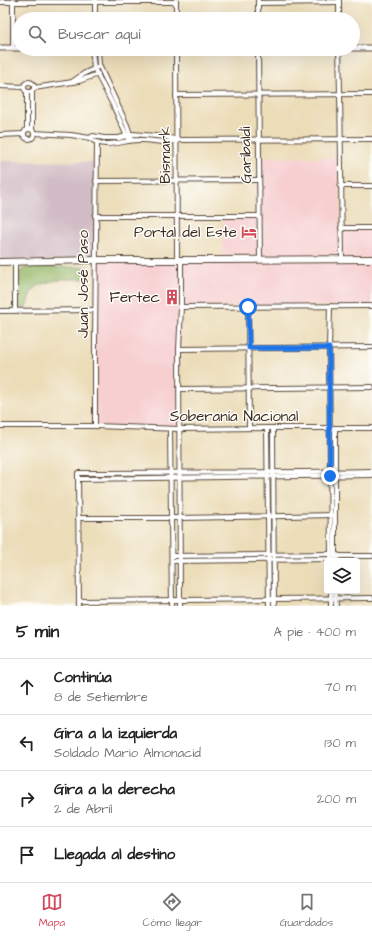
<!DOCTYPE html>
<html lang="es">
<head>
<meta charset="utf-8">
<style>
	:root { --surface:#fff; --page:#f6f6f6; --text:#222; --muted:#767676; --line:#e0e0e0; --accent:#d1495b }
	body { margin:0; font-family:"Architects Daughter",sans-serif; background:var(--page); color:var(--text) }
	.controls { position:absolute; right:12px; bottom:12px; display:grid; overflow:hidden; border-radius:4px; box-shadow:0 4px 16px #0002 }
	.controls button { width:36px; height:36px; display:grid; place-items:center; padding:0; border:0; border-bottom:1px solid var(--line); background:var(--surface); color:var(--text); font:20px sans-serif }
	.stop { position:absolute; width:12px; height:12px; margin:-9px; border:3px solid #1a73e8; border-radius:50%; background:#fff }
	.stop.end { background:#1a73e8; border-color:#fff; box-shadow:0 1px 4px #0008 }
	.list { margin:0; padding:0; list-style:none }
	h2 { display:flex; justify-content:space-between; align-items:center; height:52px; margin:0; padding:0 16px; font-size:17px }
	h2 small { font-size:13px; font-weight:400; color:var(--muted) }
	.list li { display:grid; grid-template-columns:26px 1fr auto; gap:12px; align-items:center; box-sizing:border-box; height:56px; padding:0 16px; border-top:1px solid var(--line) }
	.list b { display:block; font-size:15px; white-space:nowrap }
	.list p { margin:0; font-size:13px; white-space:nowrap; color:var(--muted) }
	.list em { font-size:13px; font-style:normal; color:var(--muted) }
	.icon { flex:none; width:22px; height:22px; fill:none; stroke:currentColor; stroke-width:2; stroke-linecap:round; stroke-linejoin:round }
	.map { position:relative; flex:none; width:372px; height:606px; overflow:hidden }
	.search { position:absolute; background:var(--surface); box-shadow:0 4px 16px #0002; left:12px; right:12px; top:12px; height:44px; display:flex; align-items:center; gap:10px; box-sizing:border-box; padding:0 14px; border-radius:22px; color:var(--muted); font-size:15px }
	.sheet { height:276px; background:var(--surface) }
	nav { display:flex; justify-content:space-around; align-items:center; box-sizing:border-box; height:56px; border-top:1px solid var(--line); background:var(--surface); font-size:11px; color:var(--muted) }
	nav a { display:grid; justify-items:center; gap:2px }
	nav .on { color:var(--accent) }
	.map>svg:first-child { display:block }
</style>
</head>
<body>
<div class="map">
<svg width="372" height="606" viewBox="0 0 372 606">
	<rect width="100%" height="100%" fill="#fdfcf7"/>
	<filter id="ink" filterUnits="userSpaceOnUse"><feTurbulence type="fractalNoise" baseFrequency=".025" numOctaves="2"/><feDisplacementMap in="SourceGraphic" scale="8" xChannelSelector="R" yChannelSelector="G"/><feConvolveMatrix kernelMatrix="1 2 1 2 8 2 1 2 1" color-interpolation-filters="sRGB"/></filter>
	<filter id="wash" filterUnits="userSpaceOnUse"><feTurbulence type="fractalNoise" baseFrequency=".012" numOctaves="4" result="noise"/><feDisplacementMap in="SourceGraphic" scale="16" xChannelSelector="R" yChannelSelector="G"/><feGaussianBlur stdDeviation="0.9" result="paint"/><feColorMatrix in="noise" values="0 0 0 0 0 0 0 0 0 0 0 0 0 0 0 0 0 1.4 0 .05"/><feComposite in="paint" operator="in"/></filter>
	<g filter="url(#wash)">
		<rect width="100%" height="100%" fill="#ecddb9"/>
		<!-- built -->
		<polygon fill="#f7cfd1" points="258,157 340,158 341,228 372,228 372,306 181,307 180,429 95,426 95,260 222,260 223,216 259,216"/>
		<!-- industrial -->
		<polygon fill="#d2bdc6" points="0,161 96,162 95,260 0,262"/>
		<!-- forest -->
		<path fill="#97b76b" stroke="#697044" d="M27,267h62v12c-16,0 -43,-1 -56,11 -4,4 -5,13 -7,18h-7v-36z"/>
	</g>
	<g filter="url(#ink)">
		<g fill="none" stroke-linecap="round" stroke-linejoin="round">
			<!-- minor casing -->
			<g stroke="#564535" stroke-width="6">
				<g id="minor">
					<polyline points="95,0 95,19"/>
					<polyline points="176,0 176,19"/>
					<polyline points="258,0 258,19"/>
					<polyline points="339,0 339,19"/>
					<polyline points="0,2 176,2"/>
					<polyline points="258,3 339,2"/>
					<polyline points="13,48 13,0"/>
					<polyline points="92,49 94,68 113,105 129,141"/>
					<polyline points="98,49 99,65 127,125 132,140"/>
					<polyline points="176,49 177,260"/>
					<polyline points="258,49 260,260"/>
					<path d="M339,49c2,70 2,140 3,210"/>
					<circle cx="29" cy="87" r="5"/>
					<polyline points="72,82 85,73 100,66"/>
					<polyline points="0,86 24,87"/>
					<polyline points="34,88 79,81 98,74"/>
					<polyline points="27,92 27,129"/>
					<polyline points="32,92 32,129"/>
					<polyline points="176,95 372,94"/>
					<circle cx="29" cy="134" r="5"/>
					<polyline points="34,133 71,135 90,138 93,136 104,138 119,138 133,134 167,137 177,140 372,139"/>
					<polyline points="0,135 24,134"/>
					<path d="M90,138c13,12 33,2 49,2 13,-1 26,5 38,0"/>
					<polyline points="96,181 259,180"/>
					<polyline points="340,186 372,186"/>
					<polyline points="95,216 259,216"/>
					<polyline points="341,228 372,228"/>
					<polyline points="330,306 329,348 331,561"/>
					<polyline points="181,307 372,306"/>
					<polyline points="248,307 249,428"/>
					<polyline points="0,311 95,310"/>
					<polyline points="15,311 15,261"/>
					<polyline points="179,349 372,347"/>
					<polyline points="180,389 372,387"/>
					<polyline points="0,426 95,426 180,429 267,428 372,428"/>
					<polyline points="95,426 95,342 97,142"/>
					<polyline points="267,428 269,606"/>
					<polyline points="273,428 274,606"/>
					<polyline points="335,428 335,557"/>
					<polyline points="170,429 172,606"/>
					<polyline points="78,479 372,475"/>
					<polyline points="78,518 179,518 335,515"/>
					<polyline points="172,556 331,554 335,554 340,556"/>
					<polyline points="172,561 335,559 340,556 372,556"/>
					<polyline points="331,591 331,606"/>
					<polyline points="335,591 336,606"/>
					<polyline points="79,601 372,598"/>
					<path d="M79,606l-1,-133c98,-1 196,0 294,-2"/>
					<polyline points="180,606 179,349 181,307 181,260"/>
				</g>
			</g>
			<!-- tertiary casing -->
			<g stroke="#564535" stroke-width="7">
				<g id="tertiary">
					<polyline points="0,48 19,48"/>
					<polyline points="353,48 372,48"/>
				</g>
			</g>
			<!-- primary casing -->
			<g stroke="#564535" stroke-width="8">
				<polyline id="primary" points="0,262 95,260 223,260 372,259"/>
			</g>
			<!-- minor -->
			<use href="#minor" stroke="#fff" stroke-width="4"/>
			<!-- tertiary -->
			<use href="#tertiary" stroke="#fff" stroke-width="5"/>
			<!-- primary -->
			<use href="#primary" stroke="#fff" stroke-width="6"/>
		</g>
	</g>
	<g fill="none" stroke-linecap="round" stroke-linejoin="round" filter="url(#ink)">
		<!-- route -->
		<polyline stroke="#1a73e8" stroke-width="5" points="248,307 249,348 329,348 330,476"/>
	</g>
	<!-- icons -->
	<defs>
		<g id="hotel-bare" transform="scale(1.2)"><path d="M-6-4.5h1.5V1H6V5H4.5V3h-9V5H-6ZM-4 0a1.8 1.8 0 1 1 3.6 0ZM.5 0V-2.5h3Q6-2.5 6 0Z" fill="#d1495b" stroke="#fdfcf7" stroke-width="2.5" paint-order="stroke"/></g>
		<g id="building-bare" transform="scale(1.2)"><path d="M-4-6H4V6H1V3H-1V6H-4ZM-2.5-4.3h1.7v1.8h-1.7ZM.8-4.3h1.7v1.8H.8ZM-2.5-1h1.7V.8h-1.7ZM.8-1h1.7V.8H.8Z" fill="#d1495b" stroke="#fdfcf7" stroke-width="2.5" paint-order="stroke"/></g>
	</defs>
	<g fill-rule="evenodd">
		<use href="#hotel-bare" x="249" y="232"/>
		<use href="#building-bare" x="172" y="297"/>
	</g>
	<g text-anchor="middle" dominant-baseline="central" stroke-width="3" stroke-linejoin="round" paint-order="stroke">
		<!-- street labels -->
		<g font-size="15" fill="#3b2a1e" stroke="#fdfcf7">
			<text transform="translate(165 155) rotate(-90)">Bismark</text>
			<text transform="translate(246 155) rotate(-91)">Garibaldi</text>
			<text transform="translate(83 284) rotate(-90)">Juan José Paso</text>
			<text x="234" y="416">Soberanía Nacional</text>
		</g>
		<!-- poi labels -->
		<g font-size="15" fill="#3b2a1e" stroke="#fdfcf7" text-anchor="end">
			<text x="237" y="232">Portal del Este</text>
			<text x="160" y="297">Fertec</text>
		</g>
	</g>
</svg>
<div class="controls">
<button><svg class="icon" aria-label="layers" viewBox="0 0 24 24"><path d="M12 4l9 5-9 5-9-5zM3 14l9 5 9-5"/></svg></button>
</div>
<div class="stop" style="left:248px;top:307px"></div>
<div class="stop end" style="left:330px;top:476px"></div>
<div class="search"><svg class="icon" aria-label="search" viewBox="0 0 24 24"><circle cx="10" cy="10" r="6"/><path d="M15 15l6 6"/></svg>Buscar aquí</div>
</div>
<section class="sheet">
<h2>5 min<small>A pie · 400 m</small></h2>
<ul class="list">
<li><svg class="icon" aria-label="ahead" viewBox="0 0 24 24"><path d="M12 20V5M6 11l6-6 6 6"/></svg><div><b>Continúa</b><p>8 de Setiembre</p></div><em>70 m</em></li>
<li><svg class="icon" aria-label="left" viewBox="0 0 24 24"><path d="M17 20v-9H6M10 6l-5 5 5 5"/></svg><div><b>Gira a la izquierda</b><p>Soldado Mario Almonacid</p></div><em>130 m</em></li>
<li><svg class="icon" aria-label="right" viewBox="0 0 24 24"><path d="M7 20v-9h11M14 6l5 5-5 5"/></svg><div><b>Gira a la derecha</b><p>2 de Abril</p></div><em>200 m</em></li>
<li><svg class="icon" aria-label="arrive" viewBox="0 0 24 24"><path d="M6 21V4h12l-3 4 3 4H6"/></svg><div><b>Llegada al destino</b></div></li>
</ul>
</section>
<nav>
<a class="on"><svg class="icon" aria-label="map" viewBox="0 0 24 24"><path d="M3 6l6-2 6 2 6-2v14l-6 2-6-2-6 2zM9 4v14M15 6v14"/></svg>Mapa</a>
<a><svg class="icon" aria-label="directions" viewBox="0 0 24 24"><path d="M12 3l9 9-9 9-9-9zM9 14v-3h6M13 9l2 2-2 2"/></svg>Cómo llegar</a>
<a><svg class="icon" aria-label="saved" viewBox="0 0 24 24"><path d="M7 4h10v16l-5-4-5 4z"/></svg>Guardados</a>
</nav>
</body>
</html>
